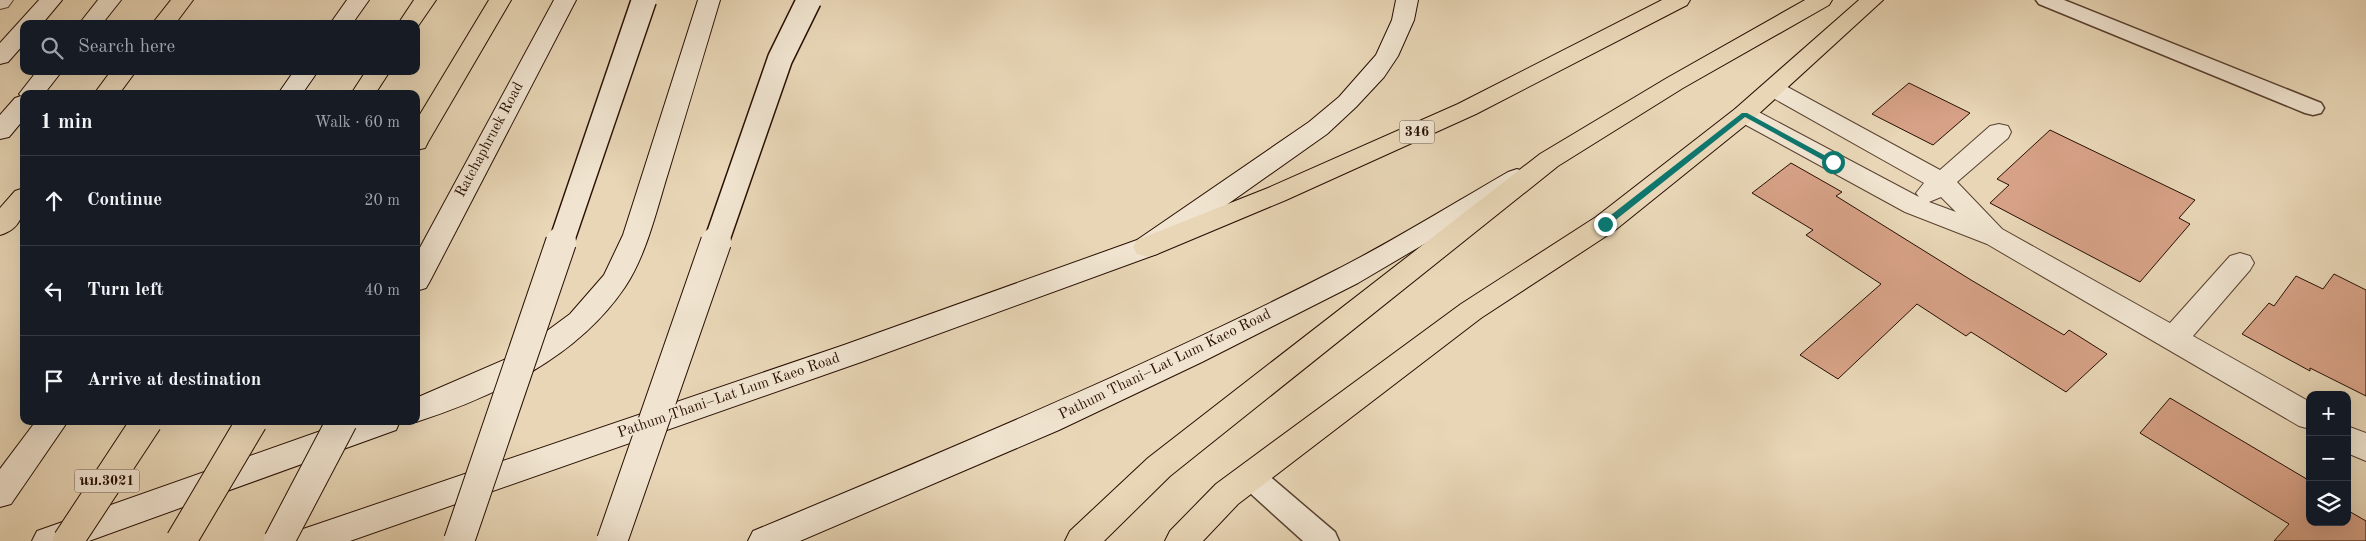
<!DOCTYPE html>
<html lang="en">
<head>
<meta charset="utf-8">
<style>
	:root { --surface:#171b24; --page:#20242c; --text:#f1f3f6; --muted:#9ea1a6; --line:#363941 }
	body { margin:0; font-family:"Old Standard TT","Noto Serif Thai",serif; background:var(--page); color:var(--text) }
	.controls { position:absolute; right:15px; bottom:15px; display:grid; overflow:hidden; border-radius:10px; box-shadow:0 5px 20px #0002 }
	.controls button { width:45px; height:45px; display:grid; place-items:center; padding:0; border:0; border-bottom:1px solid var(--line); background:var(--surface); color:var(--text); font:25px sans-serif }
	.stop { position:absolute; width:15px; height:15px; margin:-11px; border:4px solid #0f766e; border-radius:50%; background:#fff }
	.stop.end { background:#0f766e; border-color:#fff; box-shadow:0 1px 5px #0008 }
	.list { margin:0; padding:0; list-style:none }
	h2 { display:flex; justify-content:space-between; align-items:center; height:65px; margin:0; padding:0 20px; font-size:21px }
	h2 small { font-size:16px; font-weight:400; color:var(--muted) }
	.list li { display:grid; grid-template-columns:32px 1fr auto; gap:15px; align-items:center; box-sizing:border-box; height:90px; padding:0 20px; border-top:1px solid var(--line) }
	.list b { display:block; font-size:19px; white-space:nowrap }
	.list em { font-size:16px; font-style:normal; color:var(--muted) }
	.icon { flex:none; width:28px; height:28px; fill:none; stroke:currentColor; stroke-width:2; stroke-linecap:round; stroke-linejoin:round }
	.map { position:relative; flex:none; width:2366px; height:541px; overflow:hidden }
	.search { position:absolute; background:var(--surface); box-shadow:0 5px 20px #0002; left:20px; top:20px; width:400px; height:55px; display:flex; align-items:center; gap:12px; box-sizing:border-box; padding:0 18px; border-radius:10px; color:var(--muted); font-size:19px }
	.panel { position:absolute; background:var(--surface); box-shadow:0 5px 20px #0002; left:20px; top:90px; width:400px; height:335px; border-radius:10px }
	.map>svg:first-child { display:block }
</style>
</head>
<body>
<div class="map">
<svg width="2366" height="541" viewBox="0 0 2366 541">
	<rect width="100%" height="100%" fill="#e8d6b6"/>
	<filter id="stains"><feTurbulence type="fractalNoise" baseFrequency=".004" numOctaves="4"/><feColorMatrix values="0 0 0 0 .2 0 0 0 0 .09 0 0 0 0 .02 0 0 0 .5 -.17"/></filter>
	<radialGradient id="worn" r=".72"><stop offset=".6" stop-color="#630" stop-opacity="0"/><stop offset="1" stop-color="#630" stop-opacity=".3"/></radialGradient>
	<!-- building -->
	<g fill="#d6a186" stroke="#280e03">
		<polygon points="1909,83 1970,113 1933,145 1872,114"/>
		<polygon points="2050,130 2195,200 2179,218 2190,224 2140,282 1990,203 2009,185 1997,179"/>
		<polygon points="1791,163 1842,192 1836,196 1971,280 2064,335 2069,330 2107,354 2066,392 1971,332 1966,336 1917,304 1838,379 1800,355 1881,284 1806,235 1813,230 1752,193"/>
		<polygon points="2334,274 2366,290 2366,396 2310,368 2310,371 2242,334 2269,303 2274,306 2296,276 2323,289"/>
		<polygon points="2170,398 2310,481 2310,522 2347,522 2347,510 2366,521 2366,541 2274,541 2289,524 2140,433"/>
	</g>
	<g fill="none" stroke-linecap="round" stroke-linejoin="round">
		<!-- service casing -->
		<g stroke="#584030" stroke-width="3">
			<g id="service">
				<polygon points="2036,0 2064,0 2321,103 2324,108 2321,113 2313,115 2305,113 2039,4"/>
				<polygon points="1250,464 1260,468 1335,532 1339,541 1303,541 1240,484 1236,476 1240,468"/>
			</g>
		</g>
		<!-- minor casing -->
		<g stroke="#584030" stroke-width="2">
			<g id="minor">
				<polygon points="0,0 13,0 8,7 0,9"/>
				<path d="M1774,82l8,2 158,86 50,-44 9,-2 9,2 3,6 -3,6 -51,44 45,47 168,94 60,-67 10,-3 10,3 4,7 -4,7 -57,66 117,66v27l-11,-3 -312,-182 -82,-32 -170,-93 -3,-5 3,-5 9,-3 9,3 166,88 -3,-4 8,-10 -158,-89 -4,-5 4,-5zM1941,197l15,15 -27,-10z"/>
				<polygon points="2347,426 2366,433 2366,461 2347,453"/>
			</g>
		</g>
		<!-- secondary casing -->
		<g stroke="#280e03" stroke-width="2">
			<g id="secondary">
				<polygon points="39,0 62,0 42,24 24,24 24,44 8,62 0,64 0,43"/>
				<polygon points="98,0 121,0 102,24 79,24"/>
				<polygon points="347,0 369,0 352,24 330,24"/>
				<polygon points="554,0 576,0 430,281 426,288 416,291 416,255"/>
				<path d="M698,0h22c-17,57 -34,114 -51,170 -12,38 -22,84 -44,117 -48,71 -130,109 -209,135l-2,-1h2v-23l97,-42 57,-42 34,-39 19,-40z"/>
				<polygon points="1396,0 1418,0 1414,20 1398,56 1384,77 1356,107 1327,134 1157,254 864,361 350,541 292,541 297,531 309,527 844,345 1137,240 1309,122 1339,97 1376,55 1392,20"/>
				<polygon points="37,71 62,71 44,94 24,94 24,119 9,137 0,139 0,115 15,98 21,96 19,94"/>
				<polygon points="294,71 318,71 302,94 278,94"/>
				<path d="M1517,169l9,3 4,6 -4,6 -168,99 -156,79 -143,68 -259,111h-52l5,-10c197,-82 393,-164 583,-261 59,-30 115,-65 172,-98z"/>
				<polygon points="36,421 68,421 11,504 0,507 0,469"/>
				<polygon points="349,421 400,421 396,430 89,541 32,541 37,531"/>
			</g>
		</g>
		<!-- primary casing -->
		<g stroke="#280e03" stroke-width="2">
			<g id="primary">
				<polygon points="171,0 193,0 175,24 152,24"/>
				<polygon points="414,0 436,0 416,29 416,24 398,24"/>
				<polygon points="489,0 511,0 428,142 425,148 416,150 416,121"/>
				<polygon points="1662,0 1690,0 1687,5 1476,114 1286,200 1157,254 1147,257 1137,254 1133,247 1137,240 1268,188 1458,104"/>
				<polygon points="1805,0 1832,0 1829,5 1683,88 1558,166 1170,476 1104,541 1065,541 1070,531 1148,458 1540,154 1667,78"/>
				<polygon points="1859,0 1883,0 1753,119 1614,231 1481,318 1238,504 1203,541 1165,541 1170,531 1216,484 1461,304 1596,217 1735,109"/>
				<polygon points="111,71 136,71 119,94 94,94"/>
				<polygon points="366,71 390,71 375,94 351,94"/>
				<path d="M24,188c0,22 0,40 -24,47v-27l15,-17z"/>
			</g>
		</g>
		<!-- service -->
		<use href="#service" fill="#f0e4d0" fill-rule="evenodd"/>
		<!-- minor -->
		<use href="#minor" fill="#f0e4d0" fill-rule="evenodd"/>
		<!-- secondary -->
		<use href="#secondary" fill="#f0e4d0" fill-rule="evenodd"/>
		<!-- primary -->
		<use href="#primary" fill="#e8d6b6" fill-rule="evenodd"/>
		<!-- secondary-bridge-far1 casing -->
		<g stroke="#280e03" stroke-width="27" stroke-linecap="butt">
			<g id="secondary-bridge-far1">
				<polyline points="561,243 644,0"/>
				<polyline points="716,243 780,59 809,0"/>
			</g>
		</g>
		<!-- secondary-bridge casing -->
		<g stroke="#280e03" stroke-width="32" stroke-linecap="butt">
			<g id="secondary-bridge">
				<polyline points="279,541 342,421"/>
				<polyline points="459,541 561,242"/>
				<polyline points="612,541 716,242"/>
			</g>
		</g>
		<!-- primary-bridge casing -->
		<g stroke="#280e03" stroke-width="32" stroke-linecap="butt">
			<g id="primary-bridge">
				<polyline points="68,541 147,421"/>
				<polyline points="181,541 252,421"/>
			</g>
		</g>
		<!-- secondary-bridge-far1 -->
		<use href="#secondary-bridge-far1" stroke="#f0e4d0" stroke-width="24"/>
		<!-- secondary-bridge -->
		<use href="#secondary-bridge" stroke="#f0e4d0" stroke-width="30"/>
		<!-- primary-bridge -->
		<use href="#primary-bridge" stroke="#e8d6b6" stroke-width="30"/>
	</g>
	<!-- route -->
	<polygon fill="#0f766e" points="1742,113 1747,113 1837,162 1830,164 1745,117 1608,226 1602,226 1602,222"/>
	<g text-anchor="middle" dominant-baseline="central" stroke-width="4.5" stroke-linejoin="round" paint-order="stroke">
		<!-- shield labels -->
		<g fill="#f0e4d0" stroke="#644e40" stroke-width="1">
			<rect x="1399.5" y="120.5" width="35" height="23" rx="4"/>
			<rect x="74.5" y="469.5" width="65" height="23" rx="4"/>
		</g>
		<g font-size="14" font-weight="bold" fill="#280e03">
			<text x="1417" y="132">346</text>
			<text x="107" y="481">นบ.3021</text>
		</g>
		<!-- street labels -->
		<g font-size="15" fill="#280e03" stroke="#f0e4d0">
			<text transform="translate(490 140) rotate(-62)">Ratchaphruek Road</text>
			<text transform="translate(1165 365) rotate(-26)">Pathum Thani–Lat Lum Kaeo Road</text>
			<text transform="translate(729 396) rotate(-19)">Pathum Thani–Lat Lum Kaeo Road</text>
		</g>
	</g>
	<rect width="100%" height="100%" filter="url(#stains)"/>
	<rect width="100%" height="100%" fill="url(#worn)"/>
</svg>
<div class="controls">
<button>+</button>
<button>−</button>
<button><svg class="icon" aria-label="layers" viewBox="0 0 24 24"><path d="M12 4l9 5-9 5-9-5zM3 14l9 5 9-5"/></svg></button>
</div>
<div class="stop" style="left:1833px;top:162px"></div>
<div class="stop end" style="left:1605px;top:224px"></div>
<div class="search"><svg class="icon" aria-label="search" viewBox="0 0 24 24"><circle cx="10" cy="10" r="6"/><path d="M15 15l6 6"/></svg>Search here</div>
<section class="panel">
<h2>1 min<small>Walk · 60 m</small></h2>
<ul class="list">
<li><svg class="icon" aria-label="ahead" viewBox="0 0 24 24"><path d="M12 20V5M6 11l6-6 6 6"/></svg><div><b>Continue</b></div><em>20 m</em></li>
<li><svg class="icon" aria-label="left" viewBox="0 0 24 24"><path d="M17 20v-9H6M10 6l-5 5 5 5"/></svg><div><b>Turn left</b></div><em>40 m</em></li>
<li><svg class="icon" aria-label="arrive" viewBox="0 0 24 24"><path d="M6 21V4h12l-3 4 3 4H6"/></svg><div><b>Arrive at destination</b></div></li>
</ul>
</section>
</div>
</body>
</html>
